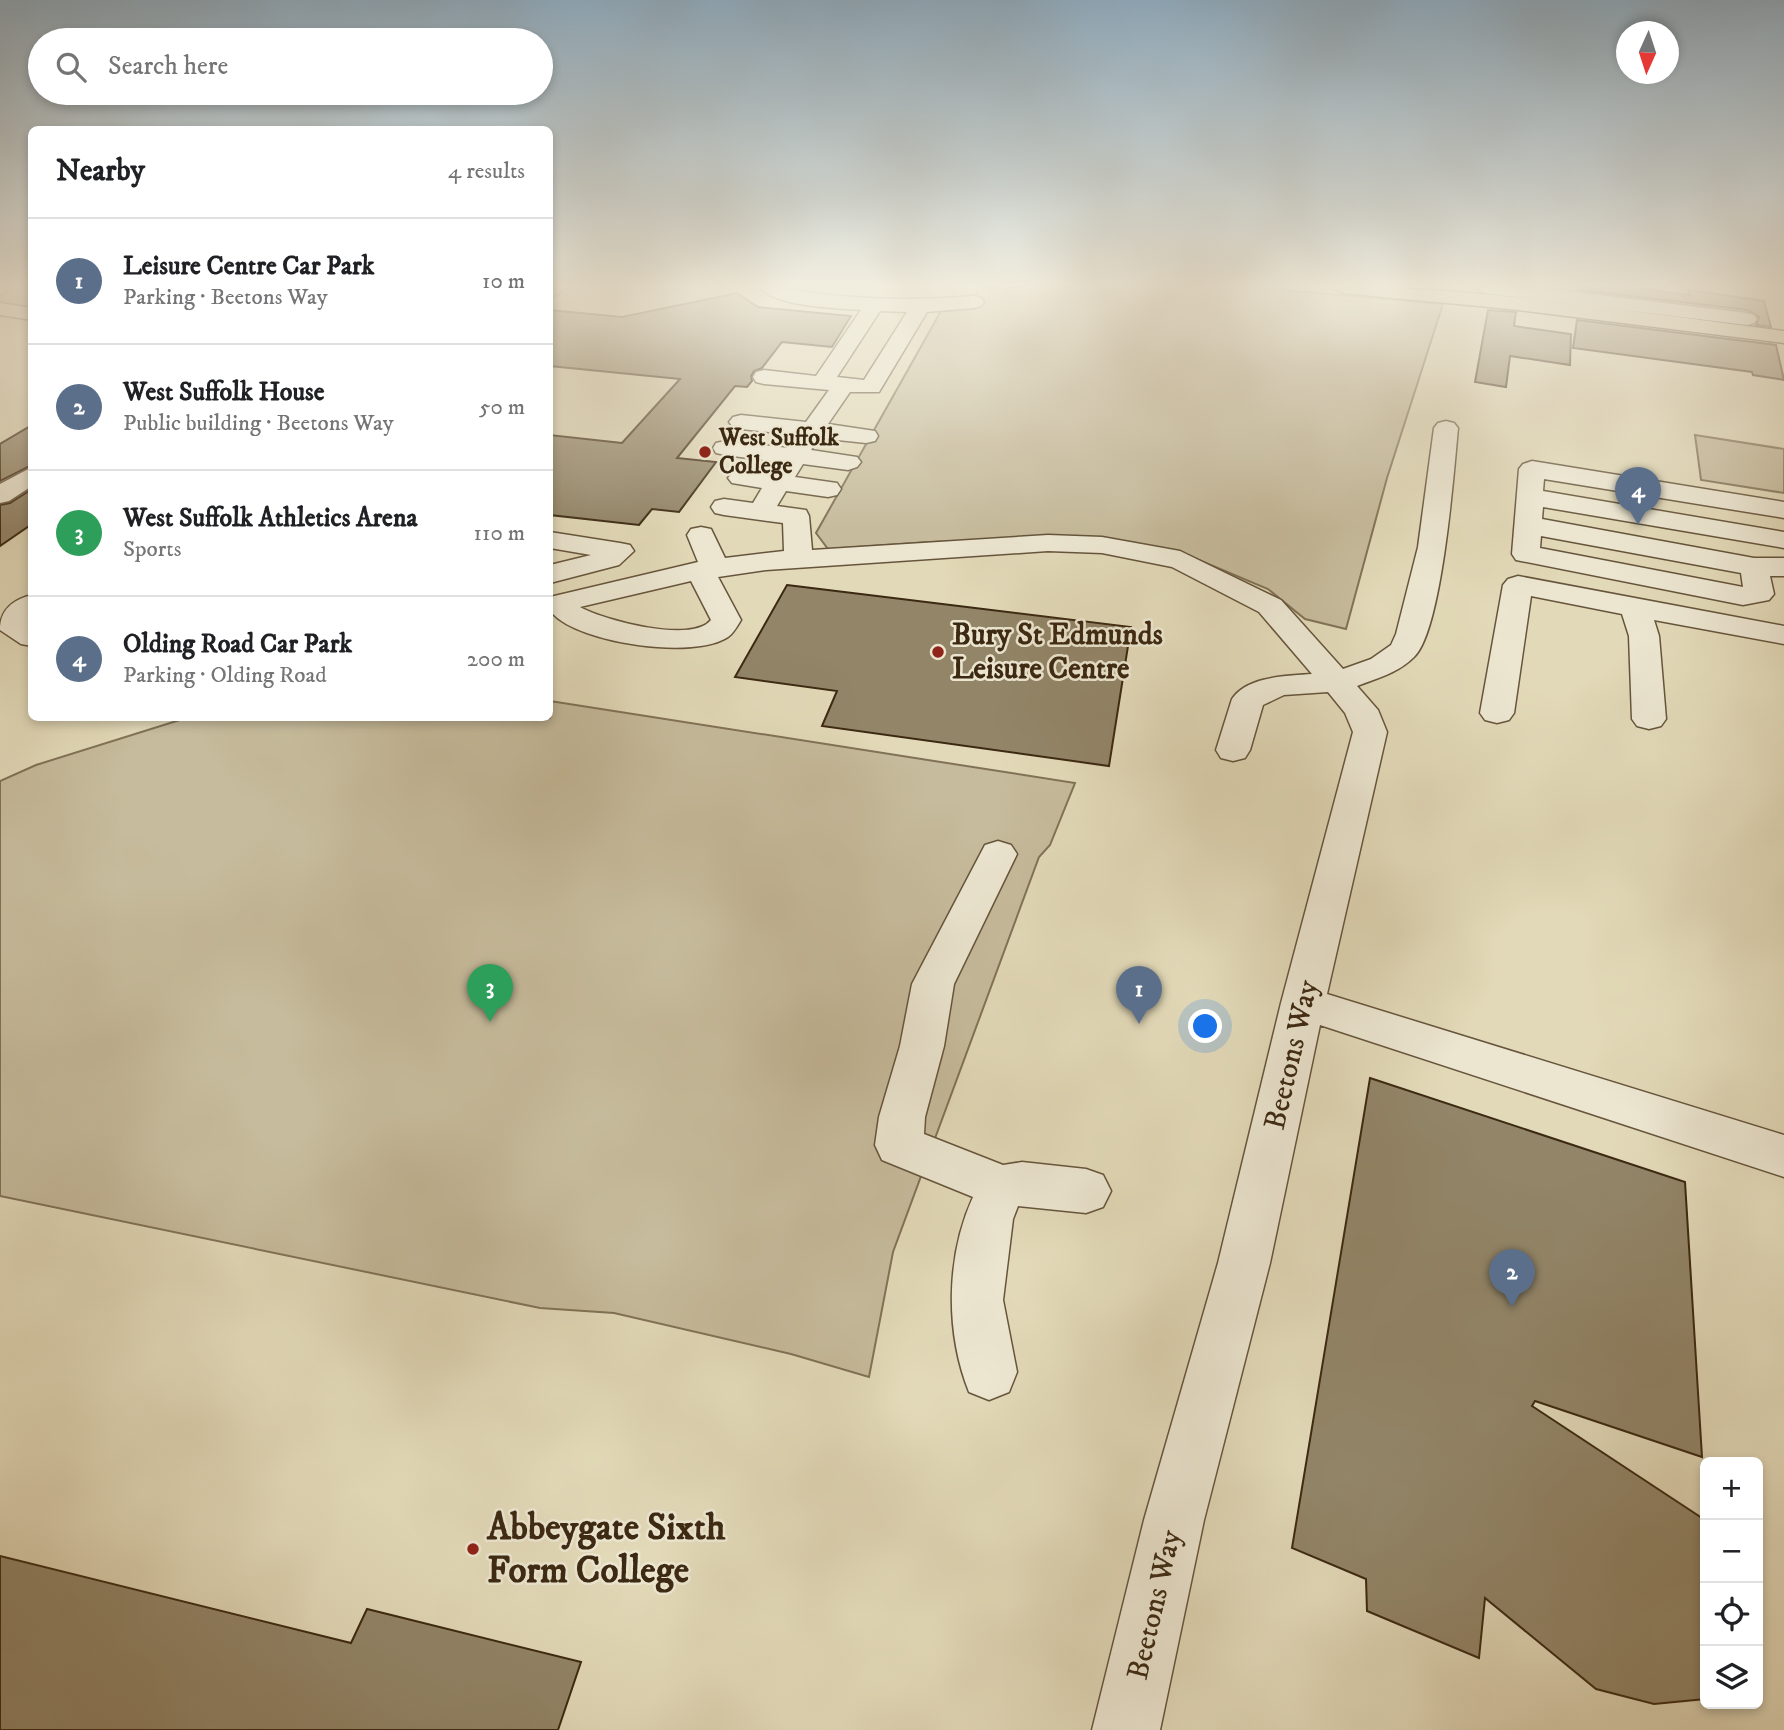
<!DOCTYPE html>
<html lang="en">
<head>
<meta charset="utf-8">
<style>
	:root { --surface:#fff; --page:#f2f2f2; --text:#202124; --muted:#757577; --line:#e0e0e0; --accent:#8f2418 }
	body { margin:0; font-family:"IM FELL DW Pica",serif; background:var(--page); color:var(--text) }
	.controls { position:absolute; right:21px; bottom:21px; display:grid; overflow:hidden; border-radius:10px; box-shadow:0 4px 10px #0003 }
	.controls button { width:63px; height:63px; display:grid; place-items:center; padding:0; border:0; border-bottom:2px solid var(--line); background:var(--surface); color:var(--text); font:35px sans-serif }
	.compass { position:absolute; left:1616px; top:21px; width:63px; height:63px; border-radius:50%; background:var(--surface); box-shadow:0 4px 10px #0003; rotate:183deg }
	.you { position:absolute; left:1206px; top:1027px; width:24px; height:24px; margin:-18px; border:5px solid #fff; border-radius:50%; background:#1a73e8; box-shadow:0 0 0 10px #1a73e833 }
	.badge { display:grid; place-items:center; width:46px; height:46px; border-radius:50%; background:var(--accent); color:#fff; font-size:23px; font-weight:700 }
	.pin { position:absolute; translate:-50% -58px; filter:drop-shadow(0 2px 4px #0008) }
	.pin::after { content:''; position:absolute; top:37px; width:24px; height:21px; background:inherit; clip-path:polygon(0 0,100% 0,50% 100%) }
	.list { margin:0; padding:0; list-style:none }
	h2 { display:flex; justify-content:space-between; align-items:center; height:91px; margin:0; padding:0 28px; font-size:30px }
	h2 small { font-size:23px; font-weight:400; color:var(--muted) }
	.list li { display:grid; grid-template-columns:46px 1fr auto; gap:21px; align-items:center; box-sizing:border-box; height:126px; padding:0 28px; border-top:2px solid var(--line) }
	.list b { display:block; font-size:26px; white-space:nowrap }
	.list p { margin:0; font-size:23px; white-space:nowrap; color:var(--muted) }
	.list em { font-size:23px; font-style:normal; color:var(--muted) }
	.icon { flex:none; width:38px; height:38px; fill:none; stroke:currentColor; stroke-width:2; stroke-linecap:round; stroke-linejoin:round }
	.map { position:relative; flex:none; width:1784px; height:1730px; overflow:hidden }
	.search { position:absolute; background:var(--surface); box-shadow:0 4px 10px #0003; left:28px; top:28px; width:525px; height:77px; display:flex; align-items:center; gap:18px; box-sizing:border-box; padding:0 24px; border-radius:38px; color:var(--muted); font-size:26px }
	.panel { position:absolute; background:var(--surface); box-shadow:0 4px 10px #0003; left:28px; top:126px; width:525px; height:595px; border-radius:10px }
	.map>svg:first-child { display:block }
</style>
</head>
<body>
<div class="map">
<svg width="1784" height="1730" viewBox="0 0 1784 1730">
	<rect width="100%" height="100%" fill="#e2d9b8"/>
	<filter id="stains"><feTurbulence type="fractalNoise" baseFrequency=".00286" numOctaves="4"/><feColorMatrix values="0 0 0 0 .2 0 0 0 0 .09 0 0 0 0 .02 0 0 0 .5 -.17"/></filter>
	<radialGradient id="worn" r=".72"><stop offset=".6" stop-color="#630" stop-opacity="0"/><stop offset="1" stop-color="#630" stop-opacity=".3"/></radialGradient>
	<!-- green -->
	<g fill="#c6bb9c" stroke="#817257" stroke-width="2">
		<polygon points="14,287 31,287 31,307 0,303 0,296"/>
		<polygon points="979,287 1247,287 1443,304 1387,478 1346,629 1305,619 1268,589 1180,552 1089,537 930,542 828,549 816,533 945,304 974,299"/>
		<polygon points="1695,435 1784,449 1784,493 1701,480"/>
		<polygon points="550,701 1075,783 1050,845 1039,857 893,1252 869,1377 791,1354 614,1313 540,1308 0,1196 0,781 36,765 186,718 550,718"/>
	</g>
	<!-- building -->
	<g fill="#928568" stroke="#3c2912" stroke-width="2">
		<polygon points="1580,287 1627,287 1690,295 1689,290 1764,301 1771,327 1756,325 1759,317 1748,310 1580,290"/>
		<polygon points="737,293 758,307 851,316 832,347 782,342 762,368 754,371 751,376 752,381 747,387 735,386 677,458 716,462 679,512 652,509 639,525 550,515 550,435 622,443 680,379 550,366 550,310 622,317"/>
		<polygon points="1488,310 1516,312 1514,326 1571,334 1570,365 1510,356 1506,387 1475,382"/>
		<polygon points="1577,320 1776,345 1784,380 1753,375 1752,372 1573,348"/>
		<polygon points="32,425 32,465 0,481 0,444"/>
		<polygon points="32,489 32,524 0,546 0,505 10,503"/>
		<polygon points="787,585 1131,627 1109,766 822,726 837,691 735,677"/>
		<polygon points="1370,1078 1685,1182 1702,1457 1535,1401 1532,1406 1705,1520 1705,1699 1654,1704 1596,1689 1485,1598 1479,1658 1367,1611 1366,1579 1292,1548"/>
		<polygon points="0,1556 351,1643 367,1609 581,1662 558,1730 0,1730"/>
	</g>
	<g fill="none" stroke-linecap="round" stroke-linejoin="round">
		<!-- minor casing -->
		<g stroke="#66553c" stroke-width="3">
			<g id="minor">
				<polygon points="550,287 565,287 558,294 551,296"/>
				<path d="M759,287c28,0 53,7 81,9 45,4 88,4 134,0l7,2 3,4 -3,4 -7,2 -47,4 -48,80h-29l-22,32 47,7 3,5 -3,5 -9,2 -47,-5 -8,12 46,7 4,5 -4,5 -9,3 -45,-6 -8,13 42,6 4,6 -4,6 -9,2 -42,-6 -9,15 29,4 3,6 3,34 236,-15 54,2 78,14 101,49 62,69 28,-10 20,-14 5,-11 22,-87 16,-119 4,-5 8,-2 8,2 4,5c-4,43 -16,203 -44,229 -16,16 -36,21 -57,29l21,24 9,22 -60,262 457,141v42l-464,-152 -50,238 -66,257 -44,210h-68l52,-210 74,-257 63,-260 72,-271 -8,-19 -17,-21 -44,3 -21,10 -13,45 -5,8 -12,3 -12,-3 -5,-8 16,-51c15,-23 55,-23 80,-25l-53,-62 -87,-45 -70,-14 -54,-2 -282,19 -48,7 23,43c-3,5 -8,14 -13,17 -34,23 -148,6 -175,-23l-3,1v-18l148,-35 -11,-27 4,-6 10,-2 10,2 14,29 59,-7 -1,-28 -59,-8 -9,-2 -4,-6 4,-6 9,-2 29,4 9,-15 -30,-5 -4,-5 4,-5 9,-3 30,4 8,-12 -54,-7 -9,-2 -3,-5 3,-5 9,-2 63,7 8,-13 -55,-6 -8,-2 -4,-5 4,-5 8,-2 65,7 23,-32 -65,-6 -8,-2 -3,-5 3,-5 8,-2 52,6 45,-66c-25,-2 -86,-3 -102,-23zM880,311l27,1 -43,68 -27,-3zM691,581l20,39c-19,24 -108,0 -131,-13z"/>
				<polygon points="1474,287 1534,287 1747,313 1754,315 1757,319 1754,323 1747,325 1484,293"/>
				<polygon points="0,303 32,308 32,320 0,315"/>
				<path d="M1532,461l252,41v16l-240,-39 -1,12 241,41v16l-241,-41 -1,12 212,39h30v18h-14l4,18 -5,6 -26,5 -227,-45 -4,-6 7,-85 4,-5zM1541,536l200,37 2,14 -203,-39z"/>
				<polygon points="32,467 32,486 9,501 0,503 0,484"/>
				<polygon points="550,532 620,543 630,545 634,551 619,565 550,583 550,565 591,555 550,548"/>
				<polygon points="1518,576 1784,626 1784,644 1654,620 1659,636 1666,719 1661,726 1649,729 1637,726 1632,719 1629,636 1622,614 1531,596 1514,713 1509,720 1497,723 1485,720 1480,713 1503,585 1508,579"/>
				<path d="M32,595l-3,28 3,1v22l-11,-2 -21,-14c0,-20 12,-30 32,-35z"/>
				<path d="M998,841l13,4 6,9 -63,130 -10,62 -19,71 -1,17 79,31 19,-3 64,7 17,6 8,16 -8,16 -17,6 -68,-7 -5,13 -10,81 14,72 -8,20 -20,8 -20,-8c-24,-60 -23,-136 4,-195l-91,-37 -7,-15 4,-28 21,-71 12,-62 73,-139z"/>
			</g>
		</g>
		<!-- major casing -->
		<g stroke="#3c2912" stroke-width="3">
			<path id="major" d="M1332,287c152,0 302,25 452,44v12l-274,-34 -168,-16z"/>
		</g>
		<!-- minor -->
		<use href="#minor" fill="#ece6d1" fill-rule="evenodd"/>
		<!-- major -->
		<use href="#major" fill="#e2d9b8" fill-rule="evenodd"/>
	</g>
	<!-- sky -->
	<linearGradient id="sky" x2="0" y2="1"><stop stop-color="#8fabbe"/><stop offset="0.54" stop-color="#f2eedf"/><stop offset="1" stop-color="#f2eedf" stop-opacity="0"/></linearGradient>
	<rect width="1784" height="529" fill="url(#sky)"/>
	<!-- markers -->
	<g fill="#8f2418" stroke="#ece6d1" stroke-width="2.5">
		<circle cx="705" cy="452" r="7"/>
		<circle cx="938" cy="652" r="7"/>
		<circle cx="473" cy="1549" r="7"/>
	</g>
	<g text-anchor="middle" dominant-baseline="central" stroke-width="5" stroke-linejoin="round" paint-order="stroke">
		<!-- far-poi labels -->
		<g font-size="24" font-weight="bold" fill="#3c2912" stroke="#ece6d1" text-anchor="start">
			<text x="719" y="438">West Suffolk<tspan x="719" dy="28">College</tspan></text>
		</g>
		<!-- poi labels -->
		<g font-size="30" font-weight="bold" fill="#3c2912" stroke="#ece6d1" text-anchor="start">
			<text x="952" y="635">Bury St Edmunds<tspan x="952" dy="34">Leisure Centre</tspan></text>
		</g>
		<!-- street labels -->
		<g font-size="30" fill="#3c2912" stroke="#ece6d1">
			<text transform="translate(1292 1055) rotate(-77)">Beetons Way</text>
			<text transform="translate(1155 1605) rotate(-77)">Beetons Way</text>
		</g>
		<!-- near-poi labels -->
		<g font-size="37" font-weight="bold" fill="#3c2912" stroke="#ece6d1" text-anchor="start">
			<text x="487" y="1528">Abbeygate Sixth<tspan x="487" dy="43">Form College</tspan></text>
		</g>
	</g>
	<rect width="100%" height="100%" filter="url(#stains)"/>
	<rect width="100%" height="100%" fill="url(#worn)"/>
</svg>
<div class="controls">
<button>+</button>
<button>−</button>
<button><svg class="icon" aria-label="locate" viewBox="0 0 24 24"><circle cx="12" cy="12" r="6"/><path d="M12 2v4M12 18v4M2 12h4M18 12h4"/></svg></button>
<button><svg class="icon" aria-label="layers" viewBox="0 0 24 24"><path d="M12 4l9 5-9 5-9-5zM3 14l9 5 9-5"/></svg></button>
</div>
<svg class="compass" viewBox="-18 -18 36 36"><path d="M0-13l5 13h-10z" fill="#e53935"/><path d="M0 13l5-13h-10z" fill="#757577"/></svg>
<div class="you"></div>
<div class="pin badge" style="left:1139px;top:1024px;background:#5c6f8a">1</div>
<div class="pin badge" style="left:1512px;top:1307px;background:#5c6f8a">2</div>
<div class="pin badge" style="left:490px;top:1022px;background:#2e9e5b">3</div>
<div class="pin badge" style="left:1638px;top:525px;background:#5c6f8a">4</div>
<div class="search"><svg class="icon" aria-label="search" viewBox="0 0 24 24"><circle cx="10" cy="10" r="6"/><path d="M15 15l6 6"/></svg>Search here</div>
<section class="panel">
<h2>Nearby<small>4 results</small></h2>
<ul class="list">
<li><span class="badge" style="background:#5c6f8a">1</span><div><b>Leisure Centre Car Park</b><p>Parking · Beetons Way</p></div><em>10 m</em></li>
<li><span class="badge" style="background:#5c6f8a">2</span><div><b>West Suffolk House</b><p>Public building · Beetons Way</p></div><em>50 m</em></li>
<li><span class="badge" style="background:#2e9e5b">3</span><div><b>West Suffolk Athletics Arena</b><p>Sports</p></div><em>110 m</em></li>
<li><span class="badge" style="background:#5c6f8a">4</span><div><b>Olding Road Car Park</b><p>Parking · Olding Road</p></div><em>200 m</em></li>
</ul>
</section>
</div>
</body>
</html>
